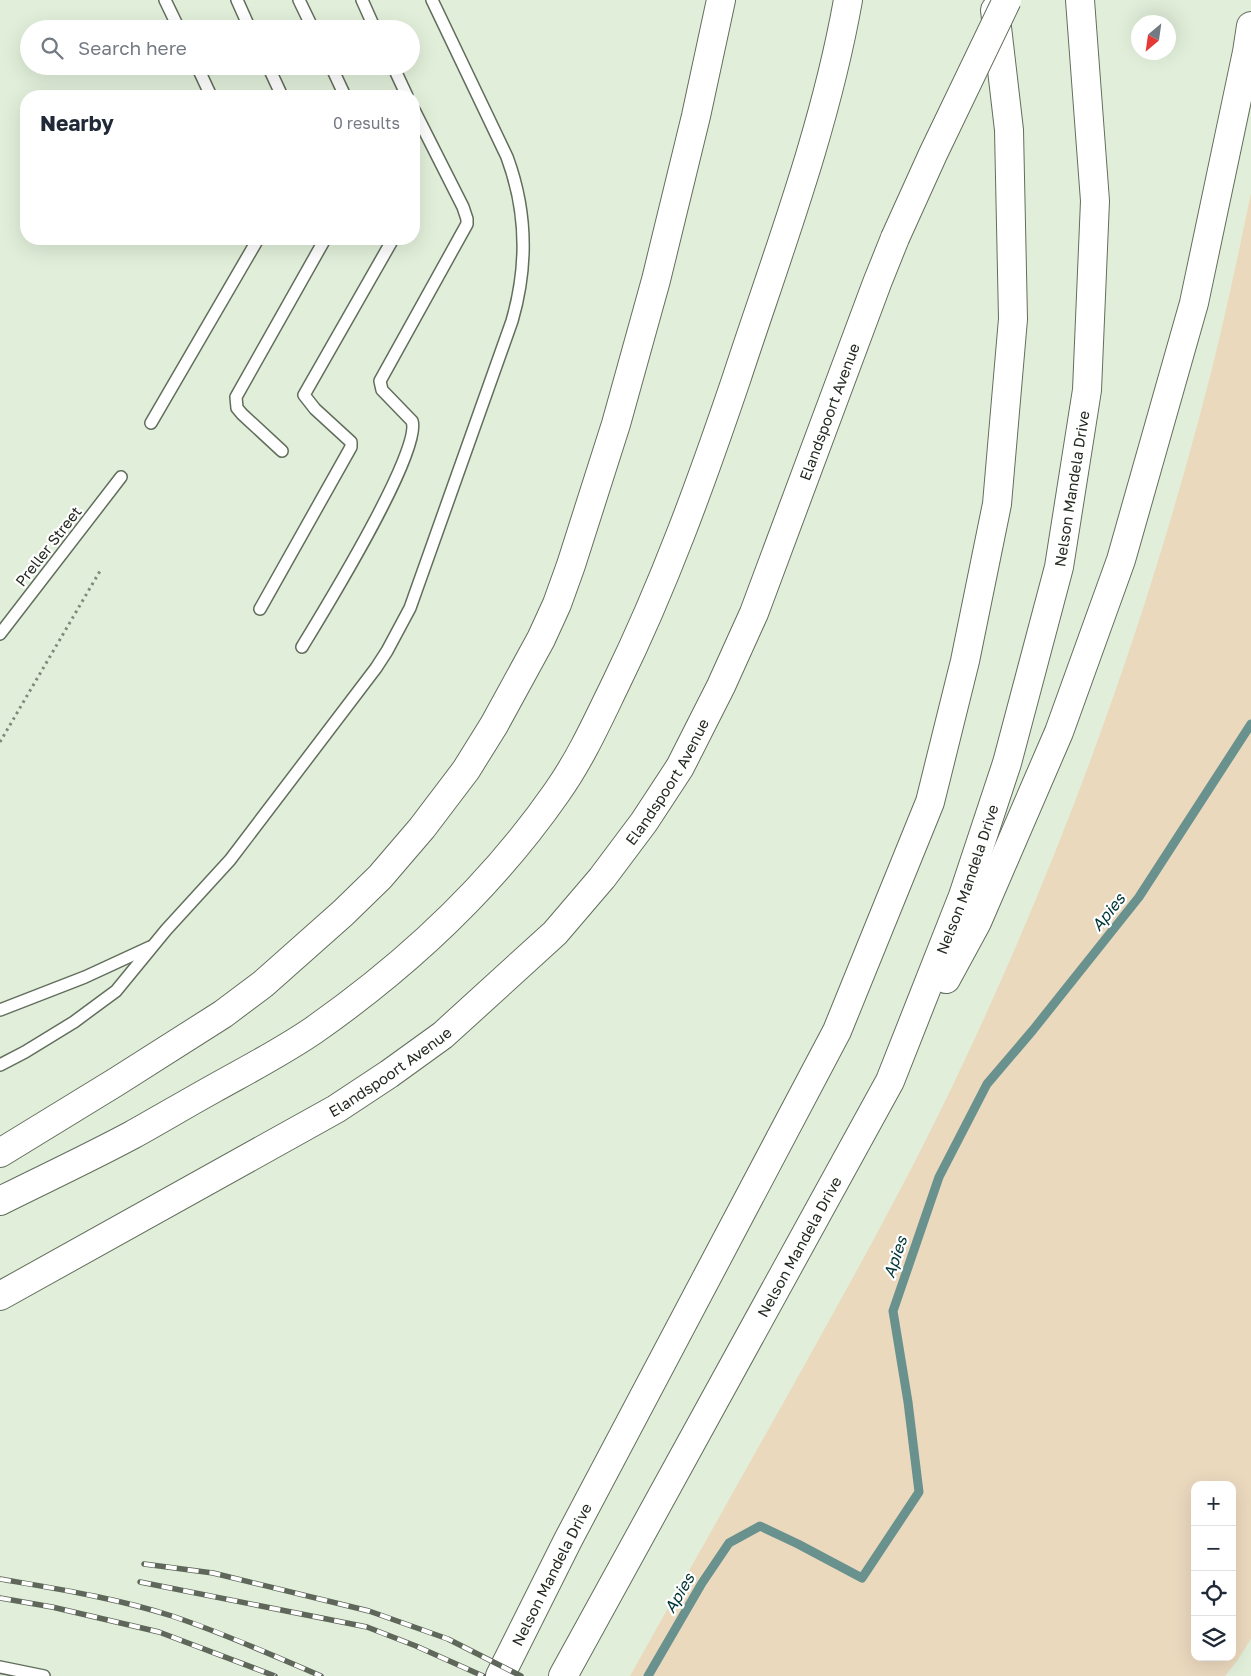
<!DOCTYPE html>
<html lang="en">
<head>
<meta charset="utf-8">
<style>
	:root { --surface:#fff; --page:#f6f6f7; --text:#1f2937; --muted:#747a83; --line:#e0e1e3 }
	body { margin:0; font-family:"Golos Text",sans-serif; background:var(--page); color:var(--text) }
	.controls { position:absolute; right:15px; bottom:15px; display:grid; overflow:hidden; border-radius:10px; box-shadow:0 5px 20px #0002 }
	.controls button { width:45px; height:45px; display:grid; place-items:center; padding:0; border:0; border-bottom:1px solid var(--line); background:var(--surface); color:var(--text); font:25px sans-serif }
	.compass { position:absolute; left:1131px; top:15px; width:45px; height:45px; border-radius:50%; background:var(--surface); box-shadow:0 5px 20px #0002; rotate:209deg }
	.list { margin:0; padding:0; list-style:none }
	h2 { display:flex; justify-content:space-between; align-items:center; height:65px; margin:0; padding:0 20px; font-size:21px }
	h2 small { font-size:16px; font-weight:400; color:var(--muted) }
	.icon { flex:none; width:28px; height:28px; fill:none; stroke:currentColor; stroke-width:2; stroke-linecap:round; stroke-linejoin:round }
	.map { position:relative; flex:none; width:1251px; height:1676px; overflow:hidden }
	.search { position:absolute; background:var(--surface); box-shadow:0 5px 20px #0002; left:20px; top:20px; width:400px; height:55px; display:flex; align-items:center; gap:12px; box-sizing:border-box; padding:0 18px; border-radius:28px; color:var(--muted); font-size:19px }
	.panel { position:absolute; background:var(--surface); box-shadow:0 5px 20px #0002; left:20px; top:90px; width:400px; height:155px; border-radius:20px }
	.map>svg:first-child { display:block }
</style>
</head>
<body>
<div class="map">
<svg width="1251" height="1676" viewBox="0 0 1251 1676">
	<rect width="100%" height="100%" fill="#e1efda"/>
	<!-- green -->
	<path fill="#ebd9be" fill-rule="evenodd" d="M1251,193v1446l-14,22 -12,15h-595c58,-104 117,-208 175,-312 54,-97 108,-194 155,-294 101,-213 182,-435 242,-663 19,-70 34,-142 49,-214zM1195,1485h37v172h-37z"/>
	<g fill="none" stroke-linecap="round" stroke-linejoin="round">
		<!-- stream -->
		<polyline stroke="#69928e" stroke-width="9" points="648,1676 702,1583 729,1543 760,1526 798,1544 862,1578 919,1492 908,1402 893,1311 939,1177 987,1084 1033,1030 1139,897 1251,724"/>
		<!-- lane casing -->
		<g stroke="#626e5c" stroke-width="14">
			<g id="lane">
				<polyline points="165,0 179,29"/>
				<polyline points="237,0 250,29"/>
				<polyline points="299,0 313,29"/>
				<polyline points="362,0 375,29"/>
				<polyline points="197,66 211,96"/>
				<polyline points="268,66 282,96"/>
				<polyline points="331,66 345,96"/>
				<polyline points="393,66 407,96"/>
				<polyline points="151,423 258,239"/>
				<polyline points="282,451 242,414 237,408 236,397 325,239"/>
				<polyline points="260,609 351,447 351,442 315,409 304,395 393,239"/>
				<polyline points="0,634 121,477"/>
				<path d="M302,647c20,-33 121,-197 110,-226l-30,-31 -2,-9 87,-157v-5l-4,-12 -49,-97"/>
				<polyline points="0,1010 85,977 150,947"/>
				<path d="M0,1065l25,-13 49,-30 42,-31 50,-61 64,-70 146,-192 11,-17 23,-43 102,-287c16,-55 15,-110 -5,-164l-75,-157"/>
				<polyline points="0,1667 44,1676"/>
			</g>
		</g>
		<!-- secondary casing -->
		<g stroke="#626e5c" stroke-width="30">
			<g id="secondary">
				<path d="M0,1201c44,-22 89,-43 132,-66 27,-15 54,-31 81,-46 34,-19 69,-37 101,-59 94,-66 177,-143 243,-238 24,-34 41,-72 59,-109 48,-98 85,-200 120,-303 41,-125 89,-250 112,-380"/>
				<path id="s1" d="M0,1296l336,-187 53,-35 54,-39 112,-102 47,-55 42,-56 36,-55 41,-81 33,-73 123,-330 18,-45"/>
			</g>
		</g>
		<!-- primary casing -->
		<g stroke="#626e5c" stroke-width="30">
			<polyline id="primary" points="0,1153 116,1082 223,1014 263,984 343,913 380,877 422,828 466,770 494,725 541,639 557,604 571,565 616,424 656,280 696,116 721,0"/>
		</g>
		<!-- highway casing -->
		<g stroke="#626e5c" stroke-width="30">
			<g id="highway">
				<polyline points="946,979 977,922 1059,732 1121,560 1194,303 1247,52 1251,26"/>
				<path id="s2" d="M500,1676l68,-136 269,-509 93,-229 35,-141 32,-157 16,-185 -4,-189 -14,-120"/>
				<path id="s3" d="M563,1676l327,-595 73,-185 44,-133 52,-196 28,-177 8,-189 -15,-201"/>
			</g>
		</g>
		<!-- path -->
		<polyline stroke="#7f897a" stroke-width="3" stroke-dasharray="2.5 4" stroke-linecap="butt" points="0,742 100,571"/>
		<!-- lane -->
		<use href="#lane" stroke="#fff" stroke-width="11"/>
		<!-- secondary -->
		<use href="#secondary" stroke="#fff" stroke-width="28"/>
		<!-- primary -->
		<use href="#primary" stroke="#fff" stroke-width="28"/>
		<!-- highway -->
		<use href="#highway" stroke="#fff" stroke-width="28"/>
		<!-- rail casing -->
		<g stroke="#5f675b" stroke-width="5.5">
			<g id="rail">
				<polyline points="144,1564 213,1573 369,1611 448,1639 521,1676"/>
				<path d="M0,1579c58,10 116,19 172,37 51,17 100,39 149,60"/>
				<polyline points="140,1582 367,1627 416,1646 483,1676"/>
				<polyline points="0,1598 52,1607 159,1632 275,1676"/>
			</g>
		</g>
		<!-- rail -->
		<use href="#rail" stroke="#fff" stroke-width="4" stroke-dasharray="11" stroke-linecap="butt"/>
		<!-- secondary-bridge casing -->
		<g stroke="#626e5c" stroke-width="30" stroke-linecap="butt">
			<polyline id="secondary-bridge" points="895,238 933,154 1007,0"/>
		</g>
		<!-- secondary-bridge -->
		<use href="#secondary-bridge" stroke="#fff" stroke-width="28"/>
	</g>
	<g text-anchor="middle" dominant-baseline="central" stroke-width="4.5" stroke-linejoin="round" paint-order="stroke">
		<!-- street labels -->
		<g font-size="15" fill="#242a22" stroke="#fff">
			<text stroke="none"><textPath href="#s1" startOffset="1260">Elandspoort Avenue</textPath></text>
			<text stroke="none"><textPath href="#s3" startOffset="1300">Nelson Mandela Drive</textPath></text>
			<text transform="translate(48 546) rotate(-52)">Preller Street</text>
			<text stroke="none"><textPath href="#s1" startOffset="855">Elandspoort Avenue</textPath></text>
			<text stroke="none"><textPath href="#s3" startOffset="895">Nelson Mandela Drive</textPath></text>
			<text stroke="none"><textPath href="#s1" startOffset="450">Elandspoort Avenue</textPath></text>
			<text stroke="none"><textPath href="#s3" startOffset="490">Nelson Mandela Drive</textPath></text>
			<text stroke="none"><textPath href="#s2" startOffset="114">Nelson Mandela Drive</textPath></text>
		</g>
		<!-- water labels -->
		<g font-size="16" font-style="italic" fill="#003535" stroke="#fff">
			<text transform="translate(1108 912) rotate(-51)">Apies</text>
			<text transform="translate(895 1257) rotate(-71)">Apies</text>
			<text transform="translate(679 1593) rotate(-59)">Apies</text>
		</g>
	</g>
</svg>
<div class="controls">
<button>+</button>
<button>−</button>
<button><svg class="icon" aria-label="locate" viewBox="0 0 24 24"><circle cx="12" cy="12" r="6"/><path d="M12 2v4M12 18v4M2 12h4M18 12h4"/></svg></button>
<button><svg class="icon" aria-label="layers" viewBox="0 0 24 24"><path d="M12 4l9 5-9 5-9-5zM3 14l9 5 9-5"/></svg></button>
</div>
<svg class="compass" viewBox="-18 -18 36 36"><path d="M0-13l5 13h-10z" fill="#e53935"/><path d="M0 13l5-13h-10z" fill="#747a83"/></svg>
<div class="search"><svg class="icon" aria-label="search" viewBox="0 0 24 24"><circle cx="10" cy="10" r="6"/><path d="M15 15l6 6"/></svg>Search here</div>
<section class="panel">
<h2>Nearby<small>0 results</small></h2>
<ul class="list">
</ul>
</section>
</div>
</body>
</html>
